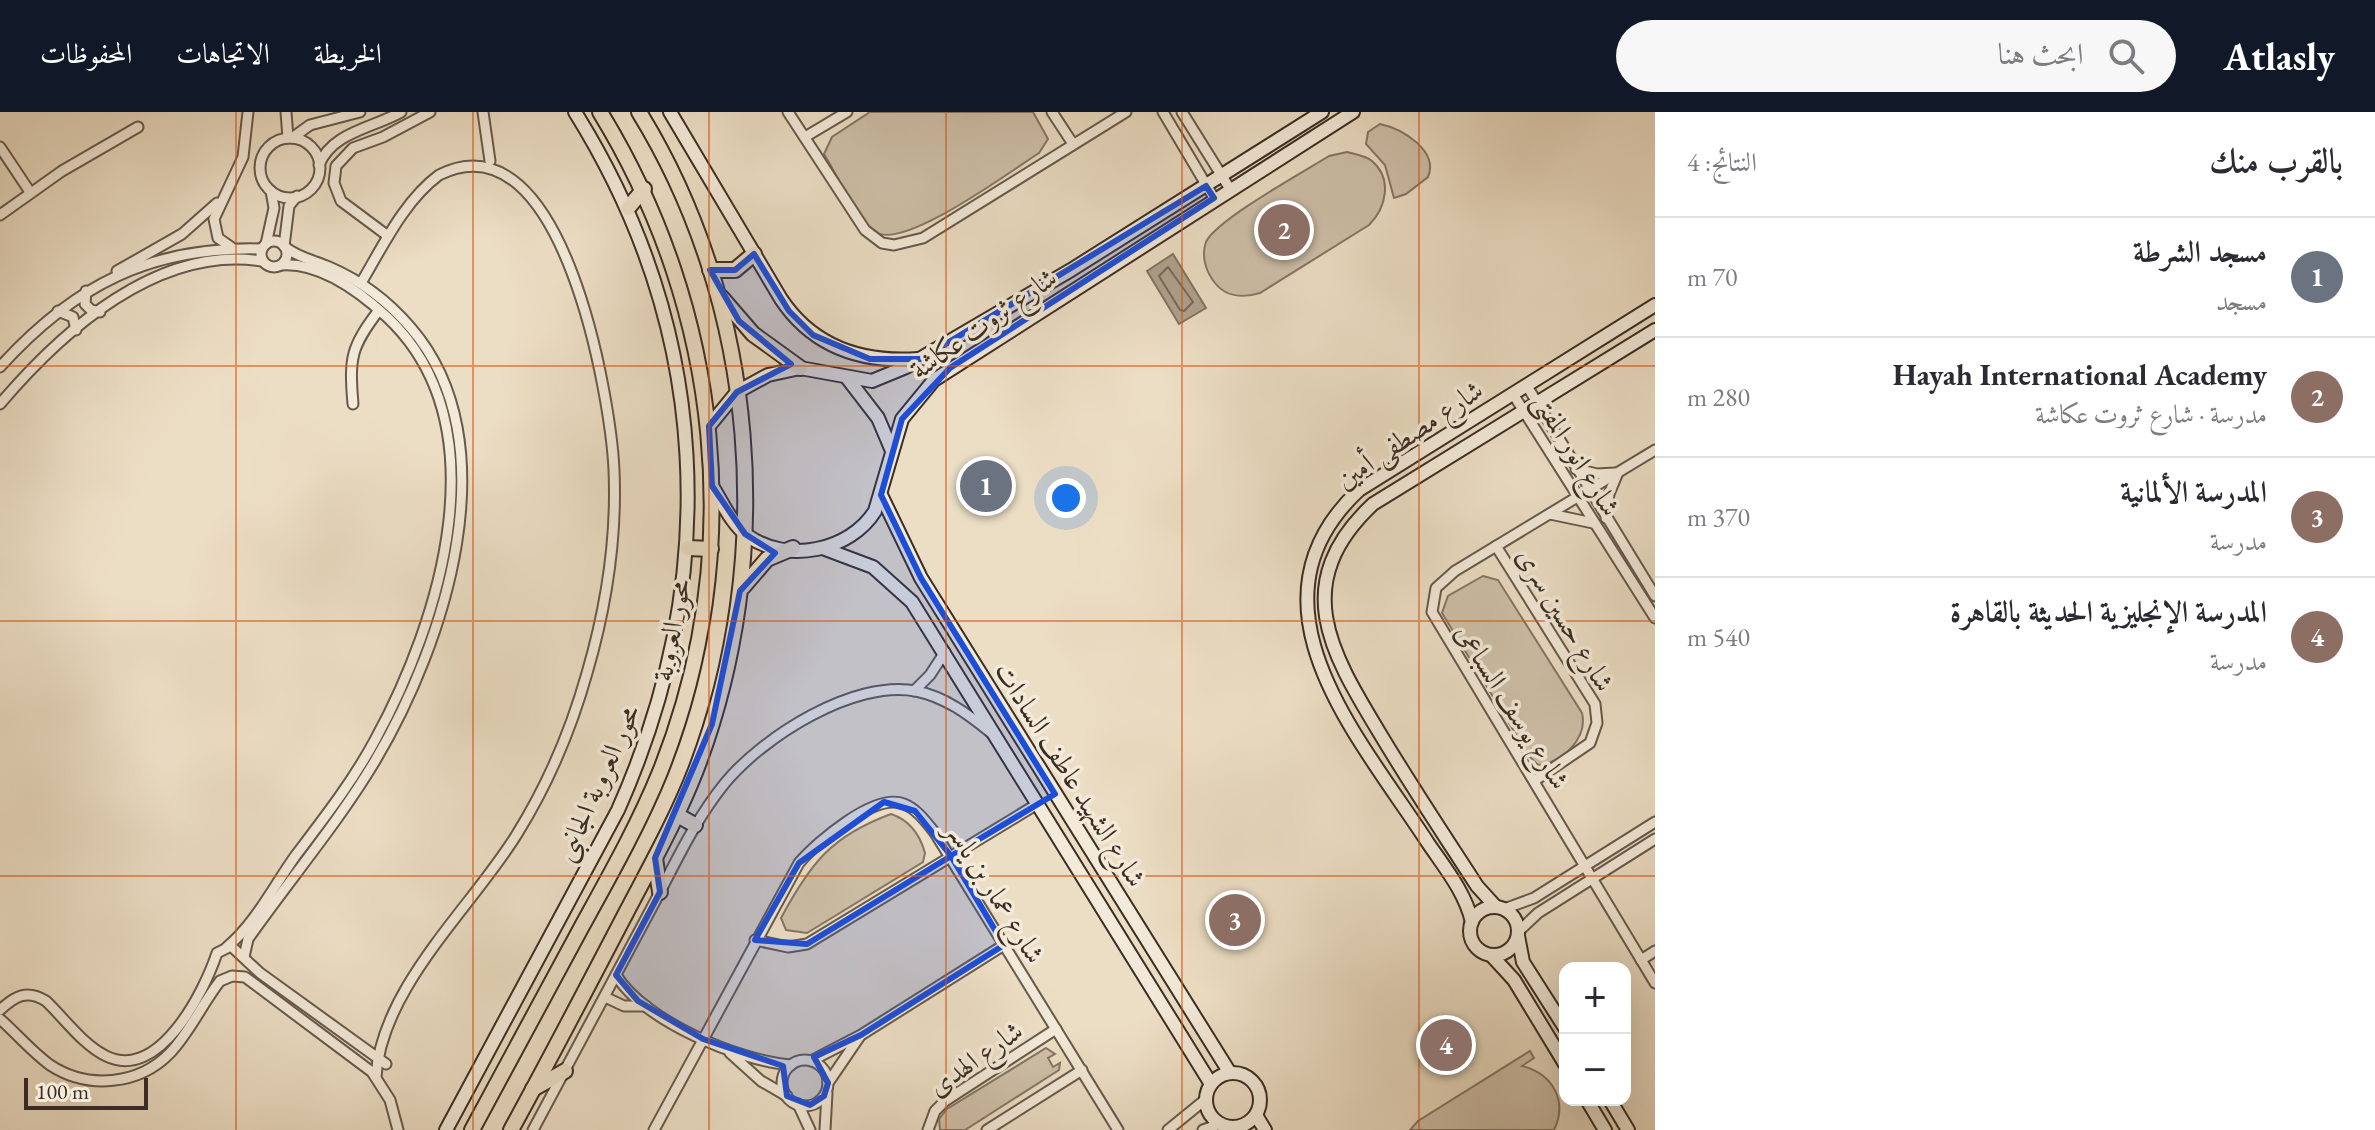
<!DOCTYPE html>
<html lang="ar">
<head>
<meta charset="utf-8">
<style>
	:root { --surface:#fff; --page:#f7f7f7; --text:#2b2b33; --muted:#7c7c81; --line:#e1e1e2; --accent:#111827 }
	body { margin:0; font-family:"EB Garamond",Amiri,serif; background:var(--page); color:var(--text); direction:rtl }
	.controls { position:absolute; right:24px; bottom:24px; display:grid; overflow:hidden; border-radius:16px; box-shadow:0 8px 32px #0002 }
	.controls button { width:72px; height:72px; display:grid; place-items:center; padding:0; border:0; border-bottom:2px solid var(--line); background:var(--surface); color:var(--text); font:40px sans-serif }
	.scale { position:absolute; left:24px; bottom:20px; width:124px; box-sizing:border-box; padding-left:8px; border:4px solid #3b2d23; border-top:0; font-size:22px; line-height:28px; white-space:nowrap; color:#3b2d23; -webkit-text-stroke:6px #f3ead9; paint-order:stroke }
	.you { position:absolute; left:1066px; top:386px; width:28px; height:28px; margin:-20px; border:6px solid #fff; border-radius:50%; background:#1a73e8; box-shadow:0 0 0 12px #1a73e833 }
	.badge { display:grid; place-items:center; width:52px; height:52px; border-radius:50%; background:var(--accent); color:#fff; font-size:26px; font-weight:700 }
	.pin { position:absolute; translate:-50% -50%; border:4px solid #fff; box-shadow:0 2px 8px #0006 }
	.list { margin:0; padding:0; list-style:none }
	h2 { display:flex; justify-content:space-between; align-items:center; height:104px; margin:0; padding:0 32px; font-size:34px }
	h2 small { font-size:26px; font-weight:400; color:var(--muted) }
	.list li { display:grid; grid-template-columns:52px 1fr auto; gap:24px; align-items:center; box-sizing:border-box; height:120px; padding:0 32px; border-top:2px solid var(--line) }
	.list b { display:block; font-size:30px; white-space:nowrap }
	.list p { margin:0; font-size:26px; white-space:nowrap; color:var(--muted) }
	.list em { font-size:26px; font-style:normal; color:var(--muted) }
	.icon { flex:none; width:44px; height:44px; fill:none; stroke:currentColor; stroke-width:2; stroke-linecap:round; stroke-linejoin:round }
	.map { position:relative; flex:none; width:1655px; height:1018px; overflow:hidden; direction:ltr }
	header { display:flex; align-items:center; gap:48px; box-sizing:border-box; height:112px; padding:0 40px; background:var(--accent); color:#fff }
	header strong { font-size:38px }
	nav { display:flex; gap:44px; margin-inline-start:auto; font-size:28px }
	.search { width:560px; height:72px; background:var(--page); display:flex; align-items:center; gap:20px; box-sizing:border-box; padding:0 28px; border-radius:44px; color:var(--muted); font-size:30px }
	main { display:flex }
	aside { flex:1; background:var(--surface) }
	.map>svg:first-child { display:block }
</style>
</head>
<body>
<header>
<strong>Atlasly</strong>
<div class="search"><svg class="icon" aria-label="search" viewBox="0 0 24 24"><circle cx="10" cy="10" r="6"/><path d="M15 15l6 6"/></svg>ابحث هنا</div>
<nav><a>الخريطة</a><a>الاتجاهات</a><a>المحفوظات</a></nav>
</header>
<main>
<aside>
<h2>بالقرب منك<small>النتائج: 4</small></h2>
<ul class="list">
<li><span class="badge" style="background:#6b7280">1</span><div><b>مسجد الشرطة</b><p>مسجد</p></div><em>70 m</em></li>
<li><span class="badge" style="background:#8d6e63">2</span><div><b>Hayah International Academy</b><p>مدرسة · شارع ثروت عكاشة</p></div><em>280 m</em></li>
<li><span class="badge" style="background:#8d6e63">3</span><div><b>المدرسة الألمانية</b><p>مدرسة</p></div><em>370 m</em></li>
<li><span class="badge" style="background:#8d6e63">4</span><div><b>المدرسة الإنجليزية الحديثة بالقاهرة</b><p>مدرسة</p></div><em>540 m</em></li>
</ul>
</aside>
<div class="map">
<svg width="1655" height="1018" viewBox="0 0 1655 1018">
	<rect width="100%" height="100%" fill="#ecdec5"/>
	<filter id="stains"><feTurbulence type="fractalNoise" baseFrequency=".0025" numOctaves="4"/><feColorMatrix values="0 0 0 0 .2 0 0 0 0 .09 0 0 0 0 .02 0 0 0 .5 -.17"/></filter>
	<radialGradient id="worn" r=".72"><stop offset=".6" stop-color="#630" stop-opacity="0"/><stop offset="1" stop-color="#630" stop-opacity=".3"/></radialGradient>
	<!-- green -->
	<g fill="#cec0a9" stroke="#847666" stroke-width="2">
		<path d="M870,0h163l15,27 -9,14c-28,18 -136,98 -164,79 -17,-11 -39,-59 -51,-78l8,-17z"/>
		<path d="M1380,12c23,5 59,27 48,53l-22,17 -12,4 -9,-33 -19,-21 2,-12z"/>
		<path d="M1347,40c7,2 19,4 25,9 21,18 14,47 -3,64l-109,68c-17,5 -33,5 -45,-10 -9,-11 -14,-27 -9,-41 10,-22 99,-71 123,-86z"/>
		<path d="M1483,464l15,4 84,133c6,25 -20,51 -44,52l-9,-9 -87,-143 6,-17z"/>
		<path d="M891,702c18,6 29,21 34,39l-2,9 -116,71 -21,-3 -5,-12c29,-54 50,-82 110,-104z"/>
		<polygon points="1046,936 1055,942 1048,946 1053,955 1060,951 1059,958 965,1018 940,1018 939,1007 947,997"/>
		<path d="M1530,939l4,7 -12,8c31,8 46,35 32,64h-144l8,-9z"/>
	</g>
	<!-- water -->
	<polygon fill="#b0a28e" stroke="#817363" stroke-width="2" points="1173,142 1206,196 1179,212 1147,159"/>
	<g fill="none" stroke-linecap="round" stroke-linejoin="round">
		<!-- shore -->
		<polygon stroke="#766858" stroke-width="2" points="1168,155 1193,190 1184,199 1180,198 1159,164"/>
		<!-- street casing -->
		<g stroke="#67594c" stroke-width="13">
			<g id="street">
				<polyline points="286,0 288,26"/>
				<polyline points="483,0 490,49"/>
				<polyline points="788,0 865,118 882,131 894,133 923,126 1126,0"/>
				<polyline points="1052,0 1073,32"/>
				<polyline points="1163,0 1214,86"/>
				<polyline points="1182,0 1230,77"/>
				<polyline points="805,25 847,0"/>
				<polyline points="292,26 310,13 360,0"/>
				<circle cx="290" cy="56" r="30"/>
				<polyline points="0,35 30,80"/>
				<path d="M319,53c13,-33 54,-37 82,-53"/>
				<polyline points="0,103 62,59 138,15"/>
				<polyline points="388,124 341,89 334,71 336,54 353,36 383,25 430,0"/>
				<circle cx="274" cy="142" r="13"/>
				<polyline points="266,132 274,96 271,79"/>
				<polyline points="284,134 289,94 297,84"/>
				<polyline points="231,135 218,126 214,107 243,45 248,0"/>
				<polyline points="117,159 182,122 217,91"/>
				<path d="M361,171c22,-37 43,-82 78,-108 125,-63 172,227 175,295 3,69 -8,138 -27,203 -16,57 -39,111 -70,161 -45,73 -136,154 -141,243"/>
				<polyline points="86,179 85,192 91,198 100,200"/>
				<polyline points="58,199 73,205 76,218"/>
				<path d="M0,255c74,-82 151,-121 262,-118"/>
				<polyline points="1527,274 1655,484"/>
				<polyline points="1513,282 1655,506"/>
				<path d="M0,292c63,-74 158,-159 262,-143"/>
				<path d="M353,292c-4,-47 -2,-57 26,-94"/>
				<polyline points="1655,338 1455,459 1436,476 1432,500 1655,871"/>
				<polyline points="1576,357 1597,362 1615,361"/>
				<polyline points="1550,402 1593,411"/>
				<polyline points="1606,406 1609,382 1617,363"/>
				<polyline points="1496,434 1595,592 1597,611 1590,631 1534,669"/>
				<polyline points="914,579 930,563 945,540"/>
				<polyline points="1504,797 1534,786 1655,710"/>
				<polyline points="1518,820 1538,801 1655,727"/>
				<polyline points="755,828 788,835 807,832 1039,691"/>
				<path d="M227,835c28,-23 48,-63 69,-92 28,-37 57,-74 79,-115 65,-119 127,-315 12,-423 -26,-24 -67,-55 -106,-52"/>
				<path d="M244,845l4,-18c42,-60 90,-116 127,-178 69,-116 136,-317 36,-433 -23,-27 -49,-47 -82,-61 -14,-6 -32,-10 -44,-20"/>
				<polyline points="1641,848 1655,839"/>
				<path d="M616,863c28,46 123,86 175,90"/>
				<polyline points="605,885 624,894 646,894"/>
				<path d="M0,898c15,-14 27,-21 46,-9 18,17 37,44 60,55 53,26 98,-64 111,-103l14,-7 29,27 126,91"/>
				<path d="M0,907c17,15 32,33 50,46 38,25 89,20 120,-12 20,-21 32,-49 50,-72l12,-5 13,1 127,95 18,28 8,30"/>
				<polyline points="730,941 761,969 787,984"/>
				<circle cx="805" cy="971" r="23"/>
				<polyline points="811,949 861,923 1004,833"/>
				<polyline points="828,971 860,924"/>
				<polyline points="798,992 810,1018"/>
				<path d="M533,1018c39,-74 79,-147 118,-221 23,-43 43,-88 74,-126 38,-46 129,-104 191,-92 29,6 52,23 74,41"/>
				<path d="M654,1018l145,-267c18,-21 76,-71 105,-59 13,5 23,19 31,29l183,297"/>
				<polyline points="825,1018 827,981"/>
				<polyline points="928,1018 935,999 945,989 1056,917"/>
				<polyline points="987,1018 1082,958"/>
				<polyline points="1168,1018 1206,987"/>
				<polyline points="1203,1018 1220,1012"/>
			</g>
		</g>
		<!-- secondary casing -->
		<g stroke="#3b2d23" stroke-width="16">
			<g id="secondary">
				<path d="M670,0l111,187c32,48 80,64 137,60"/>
				<polyline points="848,267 878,306 892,339"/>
				<polyline points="709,314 737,280 768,263 800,256 872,269 906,255 1071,158 1322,0"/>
				<path d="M712,374c10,16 20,39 36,50 39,28 102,15 127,-25l27,-92 32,-39 419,-268"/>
				<polyline points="881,383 921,466 1230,961"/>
				<polyline points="825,437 873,455 912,490 1211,972"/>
				<path d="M1496,795l-19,-21c-33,-51 -67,-102 -98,-154 -49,-81 -90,-149 -6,-228l282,-174"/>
				<circle cx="1494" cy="819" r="24"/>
				<path d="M1472,810c-7,-30 -27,-54 -44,-79 -68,-105 -191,-239 -69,-353l296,-185"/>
				<polyline points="1518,824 1523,850 1565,916"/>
				<polyline points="1491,843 1514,868 1565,952"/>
				<circle cx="1233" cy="988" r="27"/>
				<polyline points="1587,988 1605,1018"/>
				<polyline points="1610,988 1628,1018"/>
				<polyline points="1256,1003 1265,1018"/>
				<path d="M446,1018l172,-320c104,-234 93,-480 -43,-698"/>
			</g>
		</g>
		<!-- primary casing -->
		<g stroke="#3b2d23" stroke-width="18">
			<g id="primary">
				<polyline points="628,96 644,77"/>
				<polyline points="710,158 735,158 754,142"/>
				<polyline points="721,185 753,222 800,256"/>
				<polyline points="688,436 711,437"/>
				<polyline points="743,475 767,447 793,436"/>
				<polyline points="677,703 695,713"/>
				<polyline points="655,746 660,780"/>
				<polyline points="533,977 565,959"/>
				<path d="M472,1018c36,-67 73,-134 109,-202 28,-51 57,-102 79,-156 87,-218 62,-461 -60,-660"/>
				<path d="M511,1018c40,-73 78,-146 116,-219 24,-46 50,-92 69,-141 81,-211 62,-465 -57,-658"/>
			</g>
		</g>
		<!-- street -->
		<use href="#street" stroke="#f3ead9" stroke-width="9"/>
		<!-- secondary -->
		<use href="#secondary" stroke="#f3ead9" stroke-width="12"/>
		<!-- primary -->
		<use href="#primary" stroke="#ecdec5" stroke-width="14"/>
	</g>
	<!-- marked area -->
	<path fill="#1d4ed8" fill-opacity="0.2" stroke="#1d4ed8" stroke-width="6" stroke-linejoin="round" d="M1206,74l8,12 -264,170 -48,51 -21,76 40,83 134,216 -104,62 -36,-45 -31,-9 -85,61 -44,77 52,4 144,-88 53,89 -143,90 -47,22 14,26 -4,13 -14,9 -23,-9 -4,-30 -80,-27 -65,-38 -22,-26 44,-83 -5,-34 57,-134 28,-133 35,-38 -30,-19 -33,-48 -3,-60 28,-34 54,-28 -52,-43 -29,-51h25l19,-16 35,57 24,24 57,24h51z"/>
	<!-- grid -->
	<path fill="none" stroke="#d7550e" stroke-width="2" stroke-opacity="0.55" d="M236,0v1018M473,0v1018M709,0v1018M946,0v1018M1182,0v1018M1419,0v1018M0,254h1655M0,509h1655M0,764h1655"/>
	<g text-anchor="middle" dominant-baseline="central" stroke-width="7" stroke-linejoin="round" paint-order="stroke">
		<!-- street labels -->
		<g font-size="28" fill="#3b2d23" stroke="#f3ead9">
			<text transform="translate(983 211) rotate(-35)">شارع ثروت عكاشة</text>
			<text transform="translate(1409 322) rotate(-34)">شارع مصطفى أمين</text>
			<text transform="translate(1577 342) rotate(58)">شارع انور المفتى</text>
			<text transform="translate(1566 507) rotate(59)">شارع حسين سرى</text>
			<text transform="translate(671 518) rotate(-79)">محور العروبة</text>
			<text transform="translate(1513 594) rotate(58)">شارع يوسف السباعى</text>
			<text transform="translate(1071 662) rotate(58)">شارع الشهيد عاطف السادات</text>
			<text transform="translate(597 671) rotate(-66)">محور العروبة الجانبى</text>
			<text transform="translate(996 780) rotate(58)">شارع عمار بن ياسر</text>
			<text transform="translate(975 946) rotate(-35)">شارع الهدى</text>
		</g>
	</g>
	<rect width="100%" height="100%" filter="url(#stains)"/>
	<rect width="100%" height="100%" fill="url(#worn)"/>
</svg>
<div class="controls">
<button>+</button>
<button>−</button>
</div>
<div class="scale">100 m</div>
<div class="you"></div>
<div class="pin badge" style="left:986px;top:374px;background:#6b7280">1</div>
<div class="pin badge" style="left:1284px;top:118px;background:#8d6e63">2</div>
<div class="pin badge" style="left:1235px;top:808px;background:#8d6e63">3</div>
<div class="pin badge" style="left:1446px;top:933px;background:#8d6e63">4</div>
</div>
</main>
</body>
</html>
